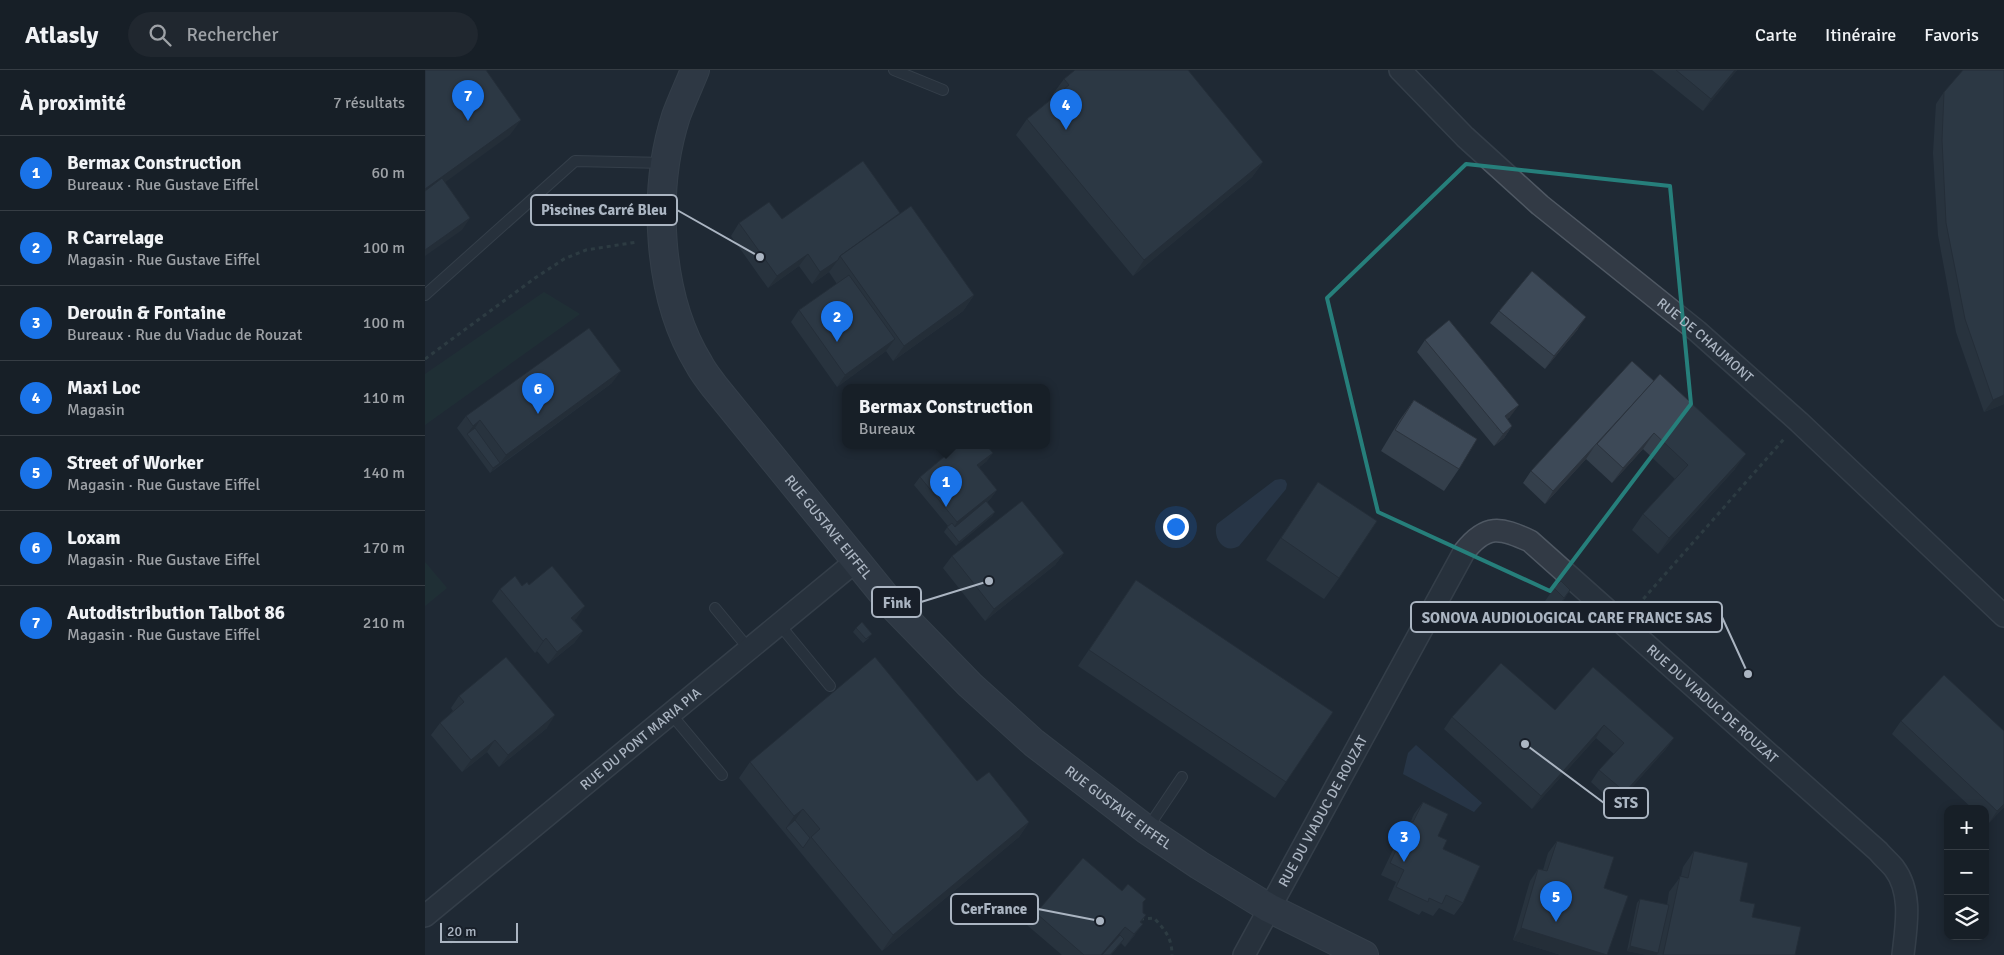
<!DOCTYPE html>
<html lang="fr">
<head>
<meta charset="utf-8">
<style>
	:root { --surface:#171f27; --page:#20272f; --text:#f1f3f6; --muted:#9ea2a7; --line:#363d44; --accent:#1a73e8 }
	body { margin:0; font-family:Signika,sans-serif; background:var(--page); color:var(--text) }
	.controls { position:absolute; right:15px; bottom:15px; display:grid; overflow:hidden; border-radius:10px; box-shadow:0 2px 8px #0003 }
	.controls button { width:45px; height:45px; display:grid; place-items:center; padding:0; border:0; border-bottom:1px solid var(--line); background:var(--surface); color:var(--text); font:25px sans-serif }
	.scale { position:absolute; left:15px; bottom:12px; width:78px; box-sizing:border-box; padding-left:5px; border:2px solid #abb5c2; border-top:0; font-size:14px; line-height:18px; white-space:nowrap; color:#abb5c2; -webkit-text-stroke:4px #181f29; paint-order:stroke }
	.you { position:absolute; left:750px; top:456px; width:18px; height:18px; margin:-12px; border:4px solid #fff; border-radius:50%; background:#1a73e8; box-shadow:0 0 0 8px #1a73e833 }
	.badge { display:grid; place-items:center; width:32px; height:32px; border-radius:50%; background:var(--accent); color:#fff; font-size:16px; font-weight:700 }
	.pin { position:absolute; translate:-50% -41px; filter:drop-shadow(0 1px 2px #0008) }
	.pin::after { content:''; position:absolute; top:26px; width:18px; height:15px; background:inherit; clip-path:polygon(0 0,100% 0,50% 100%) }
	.popup { position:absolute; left:417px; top:314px; width:208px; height:65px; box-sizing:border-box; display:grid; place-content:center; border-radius:10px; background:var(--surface); filter:drop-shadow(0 1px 4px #0005); font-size:16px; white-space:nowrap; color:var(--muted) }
	.popup b { font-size:19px; color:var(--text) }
	.popup::after { content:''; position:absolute; left:50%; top:100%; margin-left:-10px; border:10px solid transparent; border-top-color:var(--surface) }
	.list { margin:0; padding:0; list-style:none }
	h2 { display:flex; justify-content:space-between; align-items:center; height:65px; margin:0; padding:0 20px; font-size:21px }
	h2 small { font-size:16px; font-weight:400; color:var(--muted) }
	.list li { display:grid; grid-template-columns:32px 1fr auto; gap:15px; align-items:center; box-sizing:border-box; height:75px; padding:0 20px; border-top:1px solid var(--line) }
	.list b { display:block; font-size:19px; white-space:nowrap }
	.list p { margin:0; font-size:16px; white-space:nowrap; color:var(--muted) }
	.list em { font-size:16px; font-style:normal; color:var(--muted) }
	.icon { flex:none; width:28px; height:28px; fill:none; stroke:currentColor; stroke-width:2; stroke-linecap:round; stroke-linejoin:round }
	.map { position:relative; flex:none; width:1579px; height:885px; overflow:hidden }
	header { display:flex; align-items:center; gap:30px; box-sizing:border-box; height:70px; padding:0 25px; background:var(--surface); border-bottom:1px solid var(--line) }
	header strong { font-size:24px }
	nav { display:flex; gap:28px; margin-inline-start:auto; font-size:18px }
	.search { width:350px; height:45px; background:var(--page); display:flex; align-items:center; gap:12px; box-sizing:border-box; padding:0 18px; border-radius:28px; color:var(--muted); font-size:19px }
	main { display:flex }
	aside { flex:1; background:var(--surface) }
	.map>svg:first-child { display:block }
</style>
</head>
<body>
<header>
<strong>Atlasly</strong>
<div class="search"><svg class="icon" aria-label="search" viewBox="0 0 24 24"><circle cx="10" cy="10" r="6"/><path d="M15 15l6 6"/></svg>Rechercher</div>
<nav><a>Carte</a><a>Itinéraire</a><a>Favoris</a></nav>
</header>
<main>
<aside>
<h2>À proximité<small>7 résultats</small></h2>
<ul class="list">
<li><span class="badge">1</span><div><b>Bermax Construction</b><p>Bureaux · Rue Gustave Eiffel</p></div><em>60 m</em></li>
<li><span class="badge">2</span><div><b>R Carrelage</b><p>Magasin · Rue Gustave Eiffel</p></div><em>100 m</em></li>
<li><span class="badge">3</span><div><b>Derouin &amp; Fontaine</b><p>Bureaux · Rue du Viaduc de Rouzat</p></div><em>100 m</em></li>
<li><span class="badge">4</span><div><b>Maxi Loc</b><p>Magasin</p></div><em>110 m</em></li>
<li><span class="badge">5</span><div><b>Street of Worker</b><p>Magasin · Rue Gustave Eiffel</p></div><em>140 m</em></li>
<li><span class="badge">6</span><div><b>Loxam</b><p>Magasin · Rue Gustave Eiffel</p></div><em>170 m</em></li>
<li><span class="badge">7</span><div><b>Autodistribution Talbot 86</b><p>Magasin · Rue Gustave Eiffel</p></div><em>210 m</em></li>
</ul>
</aside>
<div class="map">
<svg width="1579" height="885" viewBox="0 0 1579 885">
	<rect width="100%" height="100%" fill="#1f2934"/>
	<!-- green -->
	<g fill="#213636">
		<polygon points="119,222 155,244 0,355 0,304"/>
		<polygon points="0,492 22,518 0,536"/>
	</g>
	<!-- water -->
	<g fill="#32445c">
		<path d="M856,409l4,1 2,4 -1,5 -47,57c-15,9 -27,-9 -22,-22l58,-44z"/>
		<polygon points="991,675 1057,733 1049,742 978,704 983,683"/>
	</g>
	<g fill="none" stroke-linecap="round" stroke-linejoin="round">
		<!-- lane casing -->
		<g stroke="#4f5863" stroke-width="12">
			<g id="lane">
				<polyline points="469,0 518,20"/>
				<polyline points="0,225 150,91 240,93"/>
				<polyline points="290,538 324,579"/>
				<polyline points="354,554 405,616"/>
				<polyline points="246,644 297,705"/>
				<polyline points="722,759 757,707"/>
			</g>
		</g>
		<!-- street casing -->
		<g stroke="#4f5863" stroke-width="24">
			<g id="street">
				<path id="s1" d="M975,0l65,67 75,68 157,126 102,91 205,194"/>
				<path id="s2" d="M0,846l431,-355"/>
				<path id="s3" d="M819,885l220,-403c22,-28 36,-25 66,-11l348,310c5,6 11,11 16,17 19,25 12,59 9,87"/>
			</g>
		</g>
		<!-- secondary casing -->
		<g stroke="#4f5863" stroke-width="30">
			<g id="secondary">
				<path id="s4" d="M270,0c-6,15 -13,30 -19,46 -24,75 -19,180 23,248 4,8 10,15 15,22l179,220 77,79 64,58 113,87 52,35 70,43 95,47"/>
			</g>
		</g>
		<!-- path -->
		<g stroke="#3e5153" stroke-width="3" stroke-dasharray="4 4" stroke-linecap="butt">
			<polyline points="0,289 110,208 139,189 161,180 212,172"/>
			<polyline points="1213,535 1359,369"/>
			<path d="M715,849l14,-1c11,12 18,20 18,37"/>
		</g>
		<!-- lane -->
		<use href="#lane" stroke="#323a45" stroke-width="10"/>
		<!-- street -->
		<use href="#street" stroke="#323a45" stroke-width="21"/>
		<!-- secondary -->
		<use href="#secondary" stroke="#404a58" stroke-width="28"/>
	</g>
	<!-- wall -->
	<g fill="#343f4b">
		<polygon points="1227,0 1312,0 1278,41"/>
		<polygon points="1579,0 1579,334 1559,342 1531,262 1513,165 1508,83 1511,34 1519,22"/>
		<polygon points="639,9 838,92 827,107 708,206 591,65 602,49 630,26 628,24"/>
		<polygon points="475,143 549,225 538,241 468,291 461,281 412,317 366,252 374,240 412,214 404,202 387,214 374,196 343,218 306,166 314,153 357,149"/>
		<polygon points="1074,241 1153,259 1120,299 1065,253"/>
		<polygon points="1000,270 1085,347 1082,349 1087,356 1079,368 1069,376 992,282"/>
		<polygon points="1207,291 1310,399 1233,484 1207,460 1218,444 1250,409 1218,379 1187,413 1161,389 1120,434 1098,413 1106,401"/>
		<polygon points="187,313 65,403 32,358 41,346"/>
		<polygon points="989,330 1034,399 1019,421 956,381 974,351"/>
		<polygon points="562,391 554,397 572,420 566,428 562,432 570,442 567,446 531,476 519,462 523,456 489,415 495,407"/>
		<polygon points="893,412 914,508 899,529 841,490"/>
		<polygon points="639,483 630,495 560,551 518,498 527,486"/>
		<polygon points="711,510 861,712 850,728 653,596"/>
		<polygon points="104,515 152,548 149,550 158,561 149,573 123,594 112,581 110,583 67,531 75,519"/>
		<polygon points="1129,518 1145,520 1131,542 1124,549 1114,540"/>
		<polygon points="431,558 444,568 438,573 428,562"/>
		<polygon points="34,626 122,658 74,697 62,682 37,702 6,665 15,653 28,641 26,638"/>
		<polygon points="1130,640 1249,668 1240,680 1191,735 1166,712 1174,700 1189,684 1171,668 1107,739 1019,659 1027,647"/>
		<polygon points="1476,651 1579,661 1579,737 1564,753 1560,750 1560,739 1548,739 1467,664"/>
		<polygon points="325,692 552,711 604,752 594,767 457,881 314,708"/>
		<polygon points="998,732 1018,779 1038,833 1029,845 1014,838 1008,846 997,841 994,845 963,830 971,812 956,805 976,763 985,751 986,751 989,744"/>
		<polygon points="1132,771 1179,818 1182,885 1136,885 1088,870 1105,811 1113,799 1118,800 1123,783"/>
		<polygon points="1269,781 1315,831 1327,847 1370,885 1222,885 1202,881 1212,833 1215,829 1242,835 1244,822 1256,806 1258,797"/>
		<polygon points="697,821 718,832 718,843 721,845 716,852 709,866 700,877 696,873 686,885 637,885 602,855 611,843"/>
		<polygon points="23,863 37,863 34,867 26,874 20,867"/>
	</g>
	<!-- shaded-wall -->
	<g fill="#2b333d">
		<polygon points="1310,0 1312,0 1278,41 1286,29"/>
		<polygon points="96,50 85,65 0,127 0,119"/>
		<polygon points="838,92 827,107 708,206 719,190"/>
		<polygon points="45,148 37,160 0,186 0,180"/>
		<polygon points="383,184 374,196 343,218 352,206"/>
		<polygon points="413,190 404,202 387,214 395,202"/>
		<polygon points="549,225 538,241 468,291 479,276"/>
		<polygon points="1161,247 1153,259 1120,299 1129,286"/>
		<polygon points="470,269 461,281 412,317 420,305"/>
		<polygon points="196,301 187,313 72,397 81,385"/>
		<polygon points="1579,325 1579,334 1559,342 1568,330"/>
		<polygon points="1094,335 1085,347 1071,359 1080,346"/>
		<polygon points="55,350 47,363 42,364 48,356"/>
		<polygon points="1087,356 1079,368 1069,376 1078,364"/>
		<polygon points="1229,363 1218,379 1187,413 1198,398"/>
		<polygon points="1169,377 1161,389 1120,434 1128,421"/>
		<polygon points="568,383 562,391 546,404 552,395"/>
		<polygon points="1321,384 1310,399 1233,484 1244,468"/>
		<polygon points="75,393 72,397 65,403 68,398"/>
		<polygon points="572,420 566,428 527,461 532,452"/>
		<polygon points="570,442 567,446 531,476 534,472"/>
		<polygon points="639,483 630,495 560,551 569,539"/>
		<polygon points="1145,520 1131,542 1124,549 1139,528"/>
		<polygon points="160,536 152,548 138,560 146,548"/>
		<polygon points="158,561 149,573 123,594 132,582"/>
		<polygon points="121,568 112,581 110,583 118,571"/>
		<polygon points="130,645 122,658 74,697 83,685"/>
		<polygon points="1179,655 1171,668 1107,739 1116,726"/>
		<polygon points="1249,668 1240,680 1191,735 1200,722"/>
		<polygon points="70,670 62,682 37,702 46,690"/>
		<polygon points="1579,734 1579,737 1564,753 1572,741"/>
		<polygon points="378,739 367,755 361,758 369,746"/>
		<polygon points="604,752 594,767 457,881 468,865"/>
		<polygon points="718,854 709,866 700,877 709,864"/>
		<polygon points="700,857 692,869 678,885 676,885"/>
		<polygon points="1096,858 1182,885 1136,885 1088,870"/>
		<polygon points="37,863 34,867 26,874 29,870"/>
		<polygon points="1205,876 1233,883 1232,885 1222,885 1202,881"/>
	</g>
	<!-- building -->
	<g fill="#3d4957" stroke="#2b333d">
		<polygon points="0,0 61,0 96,50 0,119"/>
		<polygon points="650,0 763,0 838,92 719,190 602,49 644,15 639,9"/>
		<polygon points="1251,0 1310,0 1286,29"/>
		<polygon points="1538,0 1579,0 1579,325 1568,330 1540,249 1521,153 1517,70 1519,22"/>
		<polygon points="438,91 475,143 415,186 413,190 395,202 383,184 352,206 314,153 344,132 357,149"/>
		<polygon points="17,108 45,148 0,180 0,121"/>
		<polygon points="486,136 549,225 479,276 415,186"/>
		<polygon points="1107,201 1161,247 1129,286 1074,241"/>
		<polygon points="424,205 470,269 420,305 374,240"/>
		<polygon points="1024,250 1094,335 1080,346 1087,356 1078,364 1000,270"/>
		<polygon points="164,258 196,301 81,385 55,350 48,356 41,346"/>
		<polygon points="1207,291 1229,311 1128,421 1106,401"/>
		<polygon points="1235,304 1321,384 1244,468 1218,444 1263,395 1229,363 1198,398 1172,374"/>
		<polygon points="989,330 1052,369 1034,399 970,360"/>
		<polygon points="50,358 75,393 68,398 42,364"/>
		<polygon points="532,376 562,376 568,383 552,395 572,420 532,452 495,407"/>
		<polygon points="893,412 952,451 914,508 856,468"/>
		<polygon points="561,431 570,442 534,472 522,457 527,453 530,457"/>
		<polygon points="597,431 639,483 569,539 527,486"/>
		<polygon points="127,496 160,536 146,548 158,561 132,582 121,568 118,571 75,519 90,506 97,516 102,512 104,515"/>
		<polygon points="711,510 908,642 861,712 664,580"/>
		<polygon points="1136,511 1145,520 1139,528 1129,518"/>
		<polygon points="437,552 447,564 441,569 431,558"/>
		<polygon points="81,587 130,645 83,685 70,670 46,690 15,653 39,632 34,626"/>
		<polygon points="450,587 552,711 564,702 604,752 468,865 386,767 395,759 378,739 369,746 325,692"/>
		<polygon points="1076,593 1130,640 1168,597 1249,668 1200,722 1174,700 1199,673 1179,655 1116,726 1027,647"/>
		<polygon points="1519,605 1579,661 1579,734 1572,741 1476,651"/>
		<polygon points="998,732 1023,744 1013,766 1022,770 1018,779 1055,796 1038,833 1021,825 1017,834 1004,828 1003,832 971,817 979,800 965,793 985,751 988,752"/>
		<polygon points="370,750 385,768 378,778 361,758"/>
		<polygon points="1132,771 1189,787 1179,818 1203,826 1182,885 1096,858 1113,799 1122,801"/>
		<polygon points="1269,781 1323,793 1315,831 1330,834 1327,847 1376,857 1370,885 1238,885 1255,806 1263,808"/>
		<polygon points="658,788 697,821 703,814 721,829 718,832 718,843 721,845 715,852 718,854 709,864 700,857 676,885 659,885 611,843"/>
		<polygon points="1215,829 1244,835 1233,883 1205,876"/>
		<polygon points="32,856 37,863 29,870 23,863"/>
		<polygon points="695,865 699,869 685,885 677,885"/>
	</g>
	<!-- marked area -->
	<path d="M0 0H1579V885H0ZM1041,94l204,22 21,218 -141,187 -172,-79 -51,-214z" fill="#1f2934" fill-opacity=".55" fill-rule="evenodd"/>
	<path fill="none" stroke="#267f7b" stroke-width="4" stroke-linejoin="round" d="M1041,94l204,22 21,218 -141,187 -172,-79 -51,-214z"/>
	<g text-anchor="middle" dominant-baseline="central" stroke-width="4" stroke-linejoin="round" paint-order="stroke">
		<!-- street labels -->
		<g font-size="14" fill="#abb5c2" stroke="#181f29">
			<text stroke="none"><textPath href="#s1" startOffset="408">RUE DE CHAUMONT</textPath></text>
			<text stroke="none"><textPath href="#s4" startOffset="514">RUE GUSTAVE EIFFEL</textPath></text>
			<text stroke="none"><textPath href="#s3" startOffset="779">RUE DU VIADUC DE ROUZAT</textPath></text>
			<text stroke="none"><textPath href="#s2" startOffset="279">RUE DU PONT MARIA PIA</textPath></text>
			<text stroke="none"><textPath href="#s4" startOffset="919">RUE GUSTAVE EIFFEL</textPath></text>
			<text stroke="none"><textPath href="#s3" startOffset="164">RUE DU VIADUC DE ROUZAT</textPath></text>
		</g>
	</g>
	<!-- callouts -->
	<path fill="none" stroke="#abb5c2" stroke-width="2" d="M335 187L252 140M564 511L496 532M1323 604L1297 547M1100 674L1179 733M675 851L613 839"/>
	<g fill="#abb5c2" stroke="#181f29" stroke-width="2">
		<circle cx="335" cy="187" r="5"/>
		<circle cx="564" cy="511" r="5"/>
		<circle cx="1323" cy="604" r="5"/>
		<circle cx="1100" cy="674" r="5"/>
		<circle cx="675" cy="851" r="5"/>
	</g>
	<g fill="#181f29" stroke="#abb5c2" stroke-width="2">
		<rect x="106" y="125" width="146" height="30" rx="5"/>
		<rect x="447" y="517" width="49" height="30" rx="5"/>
		<rect x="986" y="532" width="311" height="30" rx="5"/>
		<rect x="1179" y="718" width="44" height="30" rx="5"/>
		<rect x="526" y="824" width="87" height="30" rx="5"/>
	</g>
	<g font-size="15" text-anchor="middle" font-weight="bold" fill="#abb5c2">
		<text x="179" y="145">Piscines Carré Bleu</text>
		<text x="472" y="538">Fink</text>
		<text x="1142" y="553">SONOVA AUDIOLOGICAL CARE FRANCE SAS</text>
		<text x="1201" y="738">STS</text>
		<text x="569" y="844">CerFrance</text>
	</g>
</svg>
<div class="controls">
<button>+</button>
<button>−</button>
<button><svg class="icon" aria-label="layers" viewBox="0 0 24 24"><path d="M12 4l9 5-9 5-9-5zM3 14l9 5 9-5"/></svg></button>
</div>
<div class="scale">20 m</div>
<div class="you"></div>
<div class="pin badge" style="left:521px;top:437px">1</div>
<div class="popup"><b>Bermax Construction</b>Bureaux</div>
<div class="pin badge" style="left:412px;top:272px">2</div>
<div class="pin badge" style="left:979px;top:792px">3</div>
<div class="pin badge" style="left:641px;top:60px">4</div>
<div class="pin badge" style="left:1131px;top:852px">5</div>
<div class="pin badge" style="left:113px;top:344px">6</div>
<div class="pin badge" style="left:43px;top:51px">7</div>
</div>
</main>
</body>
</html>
